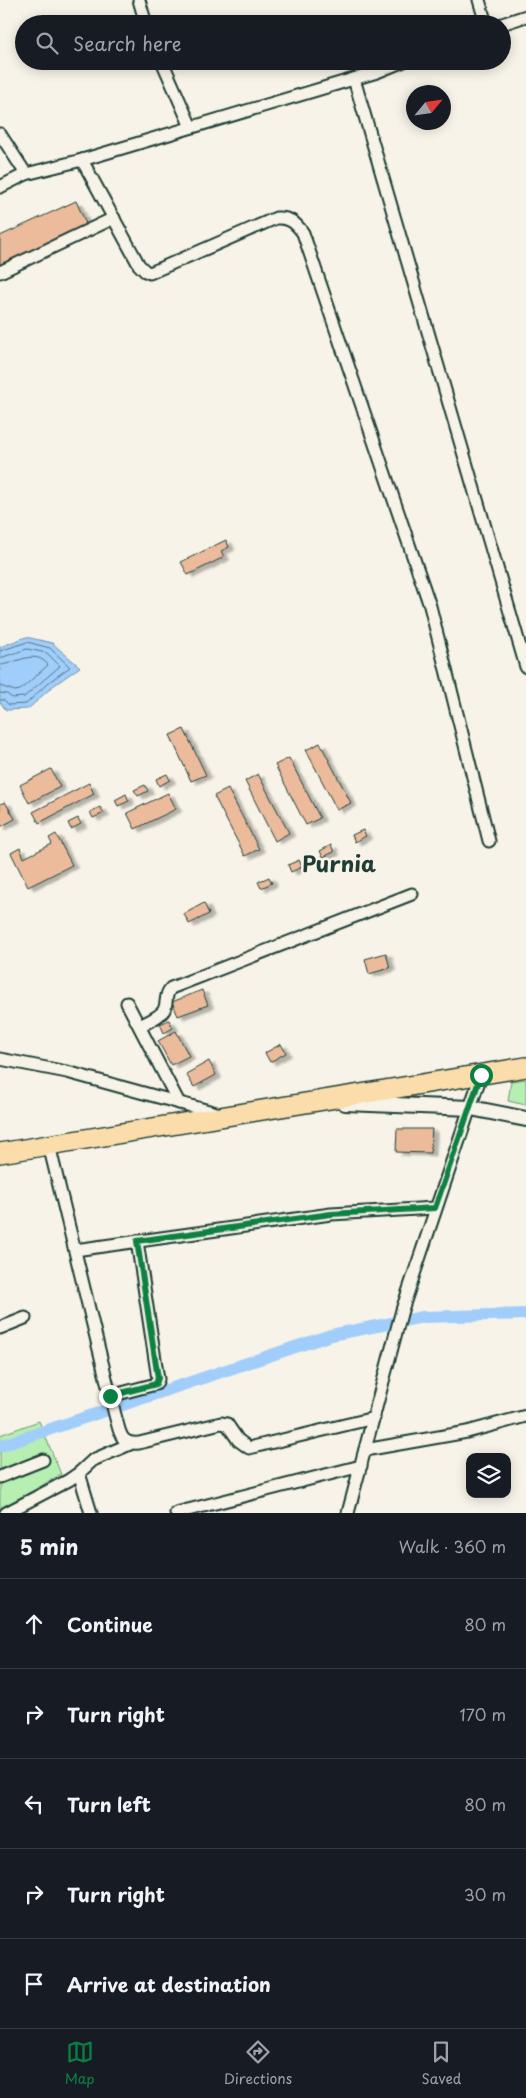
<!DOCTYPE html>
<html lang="en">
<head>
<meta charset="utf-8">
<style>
	:root { --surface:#171b24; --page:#20242c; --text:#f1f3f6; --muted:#9ea1a6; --line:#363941; --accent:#0b8043 }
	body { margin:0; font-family:"Playpen Sans",sans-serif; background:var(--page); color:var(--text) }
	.controls { position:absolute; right:15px; bottom:15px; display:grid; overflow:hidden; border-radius:10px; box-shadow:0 2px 12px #0003 }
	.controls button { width:45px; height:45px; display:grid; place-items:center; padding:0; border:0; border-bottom:1px solid var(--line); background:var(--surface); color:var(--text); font:25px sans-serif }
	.compass { position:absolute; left:406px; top:85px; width:45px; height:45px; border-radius:50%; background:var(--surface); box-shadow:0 2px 12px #0003; rotate:61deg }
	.stop { position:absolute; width:15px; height:15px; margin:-11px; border:4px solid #0b8043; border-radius:50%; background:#fff }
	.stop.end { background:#0b8043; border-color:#fff; box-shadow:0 1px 5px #0008 }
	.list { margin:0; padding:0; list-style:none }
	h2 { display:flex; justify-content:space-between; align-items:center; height:65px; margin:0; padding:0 20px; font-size:21px }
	h2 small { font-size:16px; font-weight:400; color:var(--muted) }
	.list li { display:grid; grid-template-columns:32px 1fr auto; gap:15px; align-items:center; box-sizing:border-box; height:90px; padding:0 20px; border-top:1px solid var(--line) }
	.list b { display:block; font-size:19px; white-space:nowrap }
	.list em { font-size:16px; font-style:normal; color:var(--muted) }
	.icon { flex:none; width:28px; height:28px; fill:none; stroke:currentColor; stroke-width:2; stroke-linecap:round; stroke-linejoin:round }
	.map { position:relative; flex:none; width:526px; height:1513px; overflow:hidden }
	.search { position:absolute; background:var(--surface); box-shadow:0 2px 12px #0003; left:15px; right:15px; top:15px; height:55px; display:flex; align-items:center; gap:12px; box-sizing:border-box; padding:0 18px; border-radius:28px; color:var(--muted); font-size:19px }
	.sheet { height:515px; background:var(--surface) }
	nav { display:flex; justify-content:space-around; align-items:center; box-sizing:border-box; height:70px; border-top:1px solid var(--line); background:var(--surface); font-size:14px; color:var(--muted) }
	nav a { display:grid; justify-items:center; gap:2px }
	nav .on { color:var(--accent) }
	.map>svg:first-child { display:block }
</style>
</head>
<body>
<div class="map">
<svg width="526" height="1513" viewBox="0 0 526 1513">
	<defs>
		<filter id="shadow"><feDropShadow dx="5.5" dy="3" stdDeviation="1" flood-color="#0004"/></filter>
	</defs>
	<rect width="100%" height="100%" fill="#f7f3e8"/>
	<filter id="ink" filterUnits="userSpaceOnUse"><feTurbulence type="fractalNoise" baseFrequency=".02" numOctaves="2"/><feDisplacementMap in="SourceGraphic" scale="10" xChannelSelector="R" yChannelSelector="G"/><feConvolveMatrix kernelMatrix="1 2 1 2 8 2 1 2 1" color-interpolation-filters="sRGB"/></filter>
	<g filter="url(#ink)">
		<!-- green -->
		<g fill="#b7eeb1" stroke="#6b9672">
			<polygon points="526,1079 526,1105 508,1101 511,1081"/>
			<polygon points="39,1421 61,1474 0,1511 0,1435"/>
		</g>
		<!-- water -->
		<polygon fill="#a1cdfb" stroke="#6d93ab" points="26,637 52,643 80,667 53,686 28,709 6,710 0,702 0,647"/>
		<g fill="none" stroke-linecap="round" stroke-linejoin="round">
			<!-- shore -->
			<g stroke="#537784" stroke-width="1">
				<polyline points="0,651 27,642 50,648 70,667 49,682 26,704 9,705 4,700 0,700"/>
				<polyline points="0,658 27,649 47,653 60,666 24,697 12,698 7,694 0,693"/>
				<path d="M0,665c16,-1 35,-17 48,0l-28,25 -5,1 -15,-5"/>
			</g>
			<!-- canal -->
			<polyline stroke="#a1cdfb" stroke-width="12" points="0,1446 331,1335 423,1317 526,1314"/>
		</g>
		<!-- building -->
		<g fill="#ecbb9c" stroke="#1f3d34" filter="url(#shadow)">
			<polygon points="76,201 87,226 0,266 0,236"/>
			<polygon points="226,540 229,547 221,551 224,557 188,575 181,562"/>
			<polygon points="184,729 206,775 191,781 170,735"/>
			<polygon points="320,743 351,803 337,810 306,750"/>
			<polygon points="289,758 320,818 306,825 275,765"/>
			<polygon points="51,769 60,787 29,803 20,785"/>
			<polygon points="167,774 170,780 159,786 156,779"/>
			<polygon points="258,774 289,833 275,841 245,781"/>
			<polygon points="89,783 94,794 39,823 33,812"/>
			<polygon points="145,785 148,791 138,796 134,790"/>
			<polygon points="228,789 259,849 245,856 214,796"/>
			<polygon points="168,793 176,809 135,829 127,813"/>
			<polygon points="126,794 129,801 118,806 115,800"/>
			<polygon points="5,802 15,819 0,827 0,804"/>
			<polygon points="100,807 104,813 93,818 90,812"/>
			<polygon points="78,818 81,824 71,829 68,823"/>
			<polygon points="363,830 366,836 355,842 352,835"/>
			<polygon points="56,834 72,865 28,887 11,853 20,848 24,858 52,844 49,838"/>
			<polygon points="331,845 334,852 323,857 320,851"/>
			<polygon points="299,860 302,867 291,872 288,865"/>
			<polygon points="269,877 272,883 261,888 258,882"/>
			<polygon points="204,903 209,914 189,924 184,914"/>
			<polygon points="386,953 390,968 369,974 365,959"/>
			<polygon points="202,990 208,1005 178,1016 172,1002"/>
			<polygon points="169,1020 173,1028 164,1033 160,1024"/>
			<polygon points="176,1031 189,1056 171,1065 158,1041"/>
			<polygon points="281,1044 286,1053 270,1062 265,1053"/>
			<polygon points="209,1061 216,1075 194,1087 186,1074"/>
			<polygon points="397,1129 432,1129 430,1153 396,1152"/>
		</g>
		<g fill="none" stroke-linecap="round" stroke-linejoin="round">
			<!-- minor casing -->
			<g stroke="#1f3d34" stroke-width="15">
				<g id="minor">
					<polyline points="139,0 146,24"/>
					<polyline points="479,0 486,24"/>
					<polyline points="502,24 526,16"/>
					<polyline points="162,61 191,127"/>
					<polyline points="354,79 526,667"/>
					<polyline points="0,134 26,174"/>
					<path d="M82,160l57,105 6,6 5,2 126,-55c13,-1 19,4 27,15l127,373 59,235"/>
					<polyline points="0,187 26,174 82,160 377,72 404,61"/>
					<polyline points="0,272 114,218"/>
					<polyline points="127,1003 179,1103"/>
					<path d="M140,1026c7,-4 20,-9 24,-16 4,-8 0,-15 7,-22l241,-94"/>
					<polyline points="0,1059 67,1072 220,1114"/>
					<path d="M49,1145l66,270c5,16 4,30 24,28l82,-20 6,1 11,16 11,8 125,-30"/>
					<polyline points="75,1250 331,1214 435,1208"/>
					<polyline points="0,1328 25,1318"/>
					<polyline points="110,1396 156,1384 158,1379 137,1241"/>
					<polyline points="365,1450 467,1432 526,1416"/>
					<polyline points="79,1473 91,1513"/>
					<polyline points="0,1477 43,1460"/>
					<polyline points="6,1513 69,1480 79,1473 93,1460 130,1444"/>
					<polyline points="176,1513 361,1466"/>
					<polyline points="348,1513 402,1310 481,1075"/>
				</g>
			</g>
			<!-- tertiary casing -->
			<g stroke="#1f3d34" stroke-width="18">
				<polyline id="tertiary" points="345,1103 471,1108 526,1119"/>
			</g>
			<!-- trunk casing -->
			<g stroke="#1f3d34" stroke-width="22">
				<polyline id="trunk" points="0,1153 526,1067"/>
			</g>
			<!-- minor -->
			<use href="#minor" stroke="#f7f3e8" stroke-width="11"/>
			<!-- tertiary -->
			<use href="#tertiary" stroke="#f7f3e8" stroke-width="14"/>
			<!-- trunk -->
			<use href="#trunk" stroke="#fbddab" stroke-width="19"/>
		</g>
	</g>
	<g fill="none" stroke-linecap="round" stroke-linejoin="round" filter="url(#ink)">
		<!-- route -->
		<polyline stroke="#0b8043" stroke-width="6" points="110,1396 156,1384 158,1378 137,1241 331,1214 435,1208 481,1075"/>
	</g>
	<g text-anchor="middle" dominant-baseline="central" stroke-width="5" stroke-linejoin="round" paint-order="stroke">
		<!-- town labels -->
		<g font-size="22" font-weight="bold" fill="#1f3d34" stroke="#f7f3e8">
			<text x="339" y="862">Purnia</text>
		</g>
	</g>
</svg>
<div class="controls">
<button><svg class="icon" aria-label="layers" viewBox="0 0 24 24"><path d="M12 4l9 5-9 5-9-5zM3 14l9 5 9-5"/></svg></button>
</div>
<svg class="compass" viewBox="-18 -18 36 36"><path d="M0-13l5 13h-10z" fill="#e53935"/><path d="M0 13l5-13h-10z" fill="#9ea1a6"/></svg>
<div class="stop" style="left:481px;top:1075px"></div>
<div class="stop end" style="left:110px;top:1396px"></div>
<div class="search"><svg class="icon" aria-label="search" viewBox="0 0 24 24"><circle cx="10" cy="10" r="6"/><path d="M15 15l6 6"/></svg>Search here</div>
</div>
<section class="sheet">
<h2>5 min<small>Walk · 360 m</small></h2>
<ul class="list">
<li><svg class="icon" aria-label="ahead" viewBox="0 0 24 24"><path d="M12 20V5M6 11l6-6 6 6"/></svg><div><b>Continue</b></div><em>80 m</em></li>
<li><svg class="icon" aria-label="right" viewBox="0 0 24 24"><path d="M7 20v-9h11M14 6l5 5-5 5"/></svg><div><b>Turn right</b></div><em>170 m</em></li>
<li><svg class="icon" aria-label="left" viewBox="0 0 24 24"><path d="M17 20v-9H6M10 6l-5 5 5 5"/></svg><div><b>Turn left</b></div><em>80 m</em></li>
<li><svg class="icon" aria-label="right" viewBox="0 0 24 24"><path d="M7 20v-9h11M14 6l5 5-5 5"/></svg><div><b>Turn right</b></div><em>30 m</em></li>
<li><svg class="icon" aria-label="arrive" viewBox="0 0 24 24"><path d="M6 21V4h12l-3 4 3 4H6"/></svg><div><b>Arrive at destination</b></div></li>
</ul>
</section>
<nav>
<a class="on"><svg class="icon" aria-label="map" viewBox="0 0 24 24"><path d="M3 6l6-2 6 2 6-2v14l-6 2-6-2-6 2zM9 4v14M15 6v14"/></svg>Map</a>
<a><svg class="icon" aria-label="directions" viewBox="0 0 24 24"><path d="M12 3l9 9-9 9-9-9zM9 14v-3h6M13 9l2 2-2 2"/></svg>Directions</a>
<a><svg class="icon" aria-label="saved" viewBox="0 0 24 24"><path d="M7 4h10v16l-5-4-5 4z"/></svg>Saved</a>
</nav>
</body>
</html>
